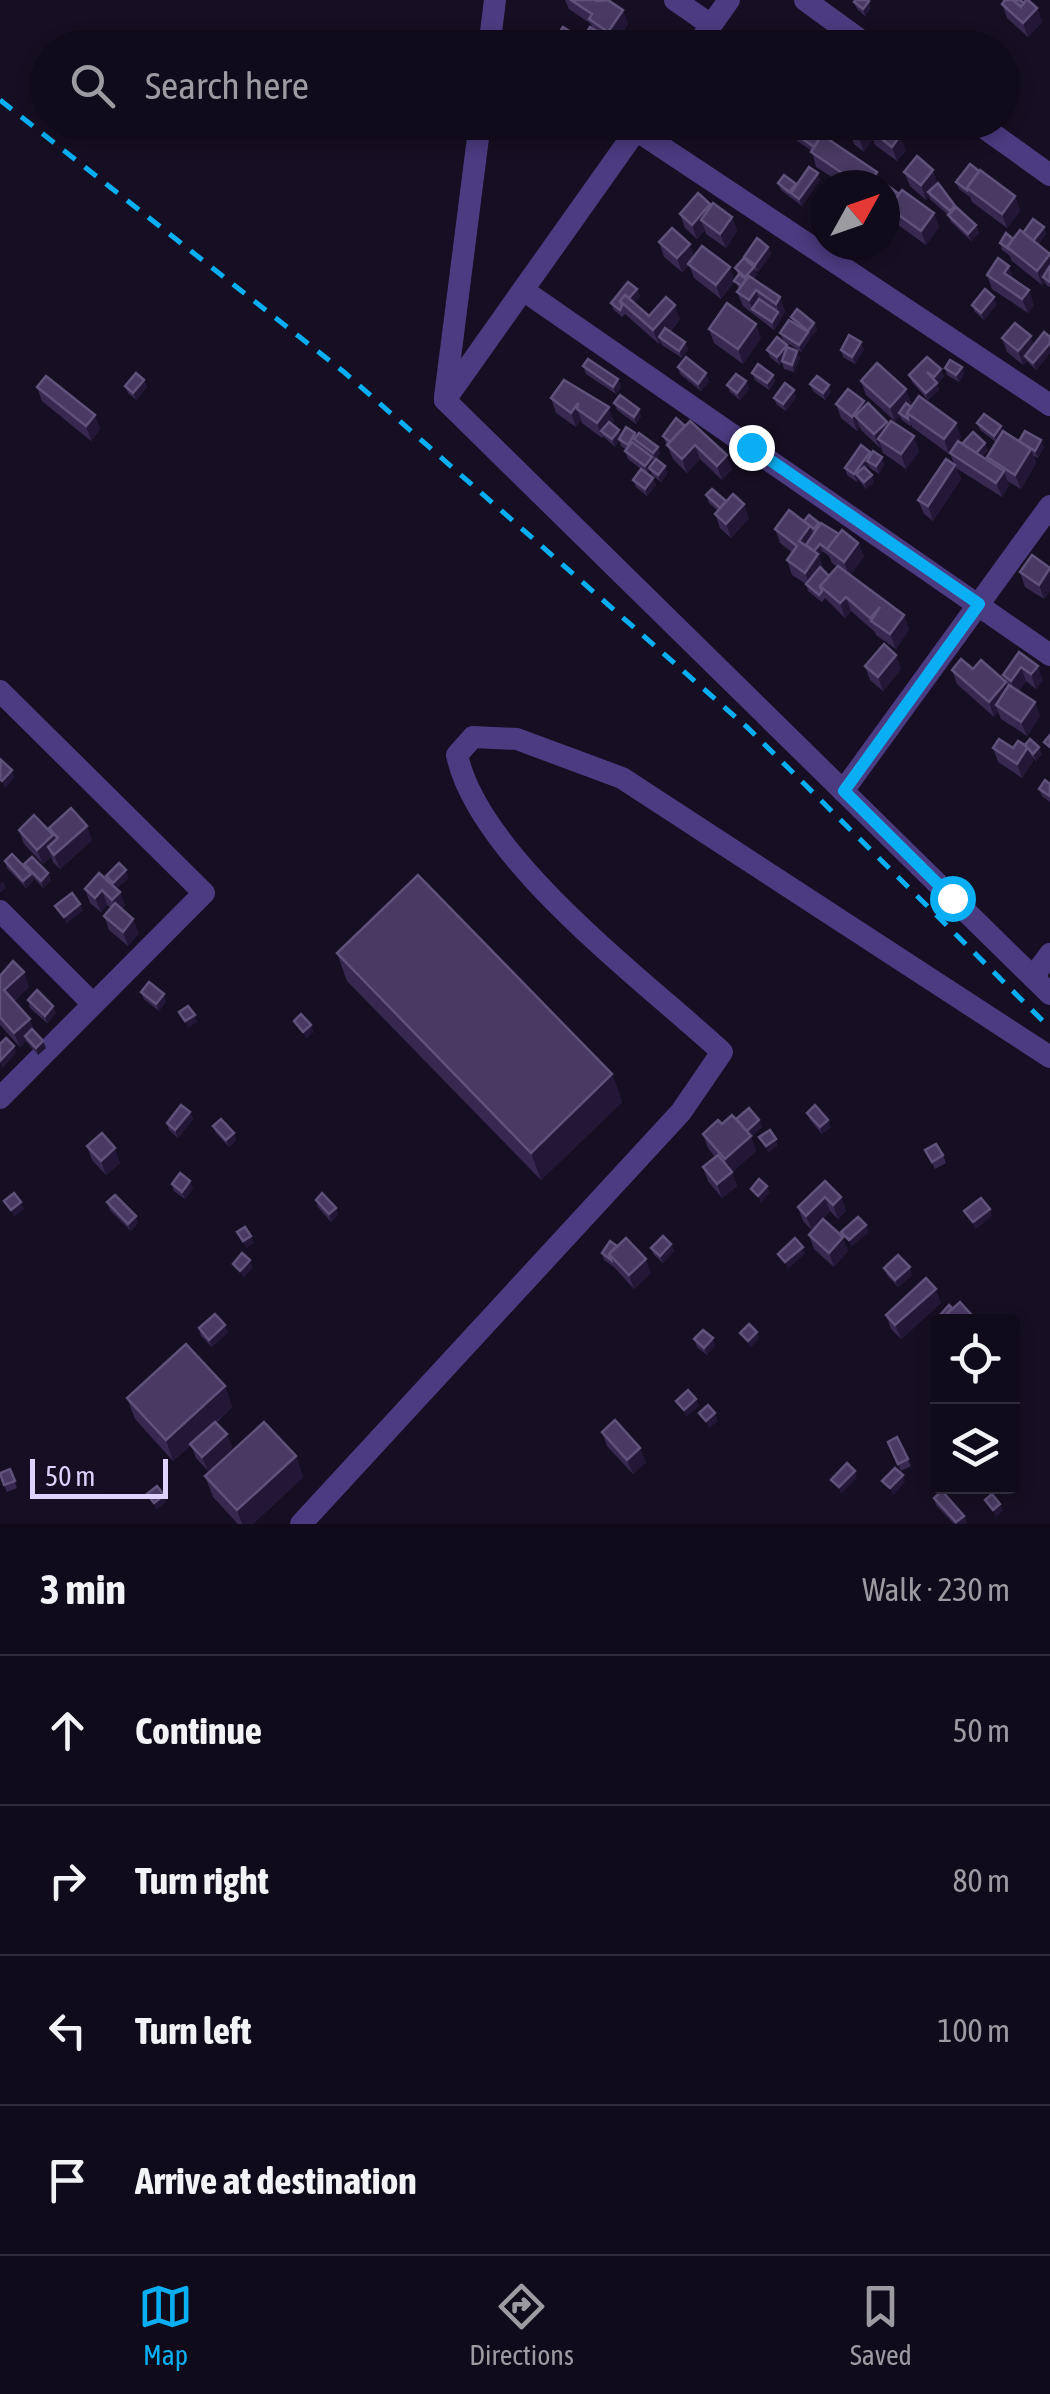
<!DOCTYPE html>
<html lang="en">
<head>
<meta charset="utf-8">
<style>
	:root { --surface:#100b1a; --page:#191423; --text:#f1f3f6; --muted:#9c9ba2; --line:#302b39; --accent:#09aff2 }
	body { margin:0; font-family:"Asap Condensed",sans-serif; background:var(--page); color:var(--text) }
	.controls { position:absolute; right:30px; bottom:30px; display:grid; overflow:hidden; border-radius:10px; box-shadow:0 5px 15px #0003 }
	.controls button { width:90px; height:90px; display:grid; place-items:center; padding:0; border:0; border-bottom:2px solid var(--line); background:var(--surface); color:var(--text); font:50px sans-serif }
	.compass { position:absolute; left:810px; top:170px; width:90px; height:90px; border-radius:50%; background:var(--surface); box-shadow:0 5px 15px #0003; rotate:50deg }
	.scale { position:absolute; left:30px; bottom:25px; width:138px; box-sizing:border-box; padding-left:10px; border:5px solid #dfd2fd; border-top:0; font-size:28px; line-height:35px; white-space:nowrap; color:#dfd2fd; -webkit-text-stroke:8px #160f23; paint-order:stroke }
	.stop { position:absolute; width:30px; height:30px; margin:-22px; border:8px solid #09aff2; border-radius:50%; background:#fff }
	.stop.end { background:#09aff2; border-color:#fff; box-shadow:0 2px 10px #0008 }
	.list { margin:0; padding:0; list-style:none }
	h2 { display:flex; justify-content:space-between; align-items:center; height:130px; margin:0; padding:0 40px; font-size:42px }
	h2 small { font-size:32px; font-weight:400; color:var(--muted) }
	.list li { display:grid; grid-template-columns:65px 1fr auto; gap:30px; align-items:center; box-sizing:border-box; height:150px; padding:0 40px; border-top:2px solid var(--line) }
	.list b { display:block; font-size:38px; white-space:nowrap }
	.list em { font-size:32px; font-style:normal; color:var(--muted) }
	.icon { flex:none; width:55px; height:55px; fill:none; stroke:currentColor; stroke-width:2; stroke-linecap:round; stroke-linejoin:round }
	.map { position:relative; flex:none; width:1050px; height:1524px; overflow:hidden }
	.search { position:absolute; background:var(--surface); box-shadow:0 5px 15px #0003; left:30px; right:30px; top:30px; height:110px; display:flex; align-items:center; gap:25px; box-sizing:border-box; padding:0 35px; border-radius:55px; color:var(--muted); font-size:38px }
	.sheet { height:730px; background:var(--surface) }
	nav { display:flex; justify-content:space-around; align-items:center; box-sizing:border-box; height:140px; border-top:2px solid var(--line); background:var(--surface); font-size:28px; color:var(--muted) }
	nav a { display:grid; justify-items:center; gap:5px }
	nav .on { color:var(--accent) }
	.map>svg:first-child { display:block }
</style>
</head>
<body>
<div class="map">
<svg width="1050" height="1524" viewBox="0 0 1050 1524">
	<rect width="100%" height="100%" fill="#160f23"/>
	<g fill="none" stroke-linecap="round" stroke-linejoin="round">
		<!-- minor -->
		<g stroke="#4b3b80" stroke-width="22">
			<polyline points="675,0 711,25"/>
			<polyline points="805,0 871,48"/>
			<polyline points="489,48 495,0"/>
			<polyline points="695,48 729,0"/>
			<polyline points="976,122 1050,175"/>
			<polyline points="636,130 1050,405"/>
			<polyline points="523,290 1050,655"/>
			<polyline points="445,397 480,122"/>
			<polyline points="445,400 1050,994"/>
			<polyline points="445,400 642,122"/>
			<polyline points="0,691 204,893 0,1098"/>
			<polyline points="843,791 1050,506"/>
			<polyline points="0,911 93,1004"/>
			<polyline points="1033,977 1050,954"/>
			<path d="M301,1524l380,-412 41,-60c-78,-72 -243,-194 -265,-297l16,-18 44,2 105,39 428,279"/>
		</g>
		<!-- rail -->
		<polyline stroke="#09aff2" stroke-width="5" stroke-dasharray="15 12" stroke-linecap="butt" points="0,100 344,372 748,728 1050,1028"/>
	</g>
	<!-- wall -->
	<g fill="#382850" fill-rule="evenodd">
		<polygon points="565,0 608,0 628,24 613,46 600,37 601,40 596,48 584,47 582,40 592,29 591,24 569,9"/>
		<polygon points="854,2 871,8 865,16 857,9"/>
		<polygon points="1024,3 1037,8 1042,22 1028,37 1007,18 1002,4"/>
		<polygon points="557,36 580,38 583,46 582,48 566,48 559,43"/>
		<polygon points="847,122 883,122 906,150 897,161 875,145 873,139 864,152 854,144"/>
		<polygon points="791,131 820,138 877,172 882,185 844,185 816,167 812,151 793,138"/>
		<polygon points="904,172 938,184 956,208 976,225 979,233 971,241 951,222 948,215 930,199 929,196 926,200 910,186"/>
		<polygon points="818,173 820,180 802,206 781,190 778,183 796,184 796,185"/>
		<polygon points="956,182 1015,196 1020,211 1007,228 972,202 970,197 959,189"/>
		<polygon points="885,185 934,213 939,227 926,245 894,222 893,218 891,220 885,215"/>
		<polygon points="711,206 732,217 737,231 726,248 706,234 705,230 697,239 685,228 680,214"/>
		<polygon points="1044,227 1046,234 1038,245 1050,254 1050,287 1046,285 1045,282 1042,285 1012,261 1009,255 1002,250 1000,243 1013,239 1023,233"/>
		<polygon points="659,242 694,256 735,280 738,275 735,268 768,247 771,254 758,272 755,270 757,275 753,279 780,297 785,312 781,318 780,317 781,320 774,330 743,306 737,292 739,289 735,281 721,299 694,278 689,265 682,272 664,257"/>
		<polygon points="987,275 1034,305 1028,313 992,289"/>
		<polygon points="637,289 640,296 634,303 649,316 680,319 670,332 685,342 688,349 682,358 662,345 661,342 659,344 625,314 622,317 614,310 611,303"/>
		<polygon points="997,304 984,320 975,312 972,305"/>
		<polygon points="791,317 814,323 817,330 809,337 810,339 801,352 783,340 780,333 793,322"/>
		<polygon points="709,329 761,338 743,364 714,343"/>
		<polygon points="1050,337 1050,353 1036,370 1027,361 1023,365 1007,352 1002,338 1034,345"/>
		<polygon points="787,345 788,347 797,351 800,358 794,372 784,369 782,362 780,365 770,357 767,350"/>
		<polygon points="864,349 855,364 843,357 841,350"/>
		<polygon points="927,357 944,376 937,384 939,390 928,400 912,382 909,375"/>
		<polygon points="583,366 618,379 621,387 616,394 586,374"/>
		<polygon points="678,367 709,381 701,391 680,374"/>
		<polygon points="962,367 964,374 959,382 947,375 945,368"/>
		<polygon points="752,373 773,375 775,382 769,390 755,380"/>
		<polygon points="144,380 147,387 136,400 128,393 125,386"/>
		<polygon points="746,381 749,389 740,400 730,392 727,385"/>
		<polygon points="861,381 912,404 909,406 961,437 958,442 962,444 988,450 982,457 988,461 987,457 996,442 980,430 977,423 1001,426 1003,432 1019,441 1041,440 1044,447 1038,458 1034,456 1036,463 1021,489 1007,481 1009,485 1002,497 956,468 961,479 933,521 924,514 918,500 954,464 950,453 955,446 949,454 912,427 912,425 910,426 902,420 900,416 895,421 866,395"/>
		<polygon points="810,384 831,392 825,400 813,391"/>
		<polygon points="37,387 100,429 91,441 42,401"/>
		<polygon points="794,390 796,397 786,411 777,405 774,398"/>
		<polygon points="551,398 614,421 612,424 619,430 621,435 635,433 637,436 658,447 660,454 656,460 665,466 667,474 661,482 652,475 650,470 648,473 656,485 647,496 636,487 633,480 641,469 628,459 625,451 627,450 621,446 619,440 615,447 603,436 602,438 582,423 581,420 576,427 556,413"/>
		<polygon points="864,401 865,406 887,422 888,425 919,451 906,469 883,453 881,447 880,448 861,430 860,427 857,431 841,418 836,404"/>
		<polygon points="614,403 641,416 636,424 617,410"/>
		<polygon points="676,418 732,469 722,480 700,459 687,473 673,459 663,436"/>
		<polygon points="871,454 882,457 884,464 879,474 870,468 868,465 866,469 874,482 866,489 858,479 857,482 847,475 845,468"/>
		<polygon points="706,495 726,501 749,518 731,538 720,528 715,514 718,511 709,503"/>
		<path d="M805,522l15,3 38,18 6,14 -14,18 59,54 -13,20 -20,-14 -1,-3 -24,-21 -6,7 -20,-20 -3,4 -14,-11 -2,-7 -14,-9 -5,-15 6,-7 -13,-10 -5,-14zM822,551l7,5 3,7 5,4 -8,9 -7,-7 1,-1 -4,-12z"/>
		<polygon points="1050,568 1050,591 1044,599 1025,587 1020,572"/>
		<polygon points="1019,652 1043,680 1036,689 1026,681 1019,691 1035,702 1040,716 1027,736 1001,719 998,712 994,717 957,684 952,670 973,669 1006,682 1003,675"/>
		<polygon points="865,666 901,669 883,691 870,680"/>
		<polygon points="1018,741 1042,754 1036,761 1031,756 1033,761 1022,778 998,762 993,748 1013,748"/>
		<polygon points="1050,784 1050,802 1042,796 1039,789"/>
		<polygon points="49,828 92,840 60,869 53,862 51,856 43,864 24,844 19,830 51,833"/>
		<polygon points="5,861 26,869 24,864 48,873 51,880 43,888 32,876 33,881 26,888 7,868"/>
		<polygon points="106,876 128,878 116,889 120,892 125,906 122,909 139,933 128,946 109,930 104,916 111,908 107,905 101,912 90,903 85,889 107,881"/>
		<polygon points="337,953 612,1074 622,1102 541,1180 347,981"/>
		<polygon points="0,976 29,987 14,1001 46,1048 38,1055 26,1041 20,1047 0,1025"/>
		<polygon points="141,992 166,1001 159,1011 144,999"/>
		<polygon points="28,1000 56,1013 47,1023 30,1008"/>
		<polygon points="190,1112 193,1119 178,1138 169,1130 167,1123"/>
		<polygon points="807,1113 831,1127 822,1134 810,1120"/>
		<polygon points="736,1119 759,1120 762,1127 751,1137 756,1151 732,1172 737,1186 722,1198 708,1181 703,1167 715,1157 708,1148 703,1134"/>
		<polygon points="213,1126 234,1133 236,1140 229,1147 216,1133"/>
		<polygon points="87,1146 120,1163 106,1175 92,1160"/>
		<polygon points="925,1150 943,1155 946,1163 935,1169"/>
		<polygon points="825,1181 841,1197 846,1211 838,1219 830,1211 812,1230 803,1221 798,1207"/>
		<polygon points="172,1184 193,1188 185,1199 174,1191"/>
		<polygon points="316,1200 336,1208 338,1215 331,1222 318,1207"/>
		<polygon points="107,1202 138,1223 131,1231 110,1210"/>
		<polygon points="809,1235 848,1251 834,1267 814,1249"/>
		<polygon points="671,1244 674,1251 663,1263 654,1255 651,1248"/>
		<polygon points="617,1246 651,1273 634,1289 614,1267 604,1260 602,1253"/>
		<polygon points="884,1268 912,1275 898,1287 887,1275"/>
		<polygon points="941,1303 901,1339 891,1329 886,1315"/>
		<polygon points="199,1328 228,1332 212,1347 201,1336"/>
		<polygon points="694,1339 715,1345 707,1355 697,1347"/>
		<polygon points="225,1386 232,1407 216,1423 227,1434 232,1448 208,1471 196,1458 191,1445 173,1461 135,1419 127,1398"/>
		<polygon points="602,1432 646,1462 633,1474 607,1446"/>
		<polygon points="888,1442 908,1459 911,1466 901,1471"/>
		<polygon points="296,1456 303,1477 253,1524 238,1524 213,1497 205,1476"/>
		<polygon points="10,1469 17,1488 7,1492 0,1475"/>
		<polygon points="934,1498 964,1516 967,1523 954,1524 936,1505"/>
	</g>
	<!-- shaded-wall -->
	<g fill="#231636">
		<polygon points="869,1 871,8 865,16 863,9"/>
		<polygon points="1037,8 1042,22 1028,37 1023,23"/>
		<polygon points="623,10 628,24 613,46 608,32"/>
		<polygon points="599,33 601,40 596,48 592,48 591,45"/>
		<polygon points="580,38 583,46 582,48 574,48"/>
		<polygon points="1009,75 1014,90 1002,104 1002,83"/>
		<polygon points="870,122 881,122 870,130 873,139 864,152 859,138"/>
		<polygon points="900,136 906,150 897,161 892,147"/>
		<polygon points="933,170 938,184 928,192 929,196 926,200 921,185"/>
		<polygon points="877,172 882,185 868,185"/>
		<polygon points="818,173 820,180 802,206 799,199"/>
		<polygon points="1015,196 1020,211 1007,228 1002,214"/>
		<polygon points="710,204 716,219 701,220 705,230 697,239 692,225"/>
		<polygon points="934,213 939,227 926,245 921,231"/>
		<polygon points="732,217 737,231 726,248 720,234"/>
		<polygon points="976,225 979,233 971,241 968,234"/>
		<polygon points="1044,227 1046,234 1036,248 1033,241"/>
		<polygon points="690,244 695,258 682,272 677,258"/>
		<polygon points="768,247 771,254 758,272 755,265"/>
		<polygon points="1050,255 1050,275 1043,277 1045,282 1042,285 1037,271"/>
		<polygon points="1009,266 1014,280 1004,273"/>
		<polygon points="730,267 735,281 721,299 716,285"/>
		<polygon points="754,267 757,275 748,284 745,277"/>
		<polygon points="637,289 640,296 629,309 624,304"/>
		<polygon points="756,290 761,304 752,309 749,300"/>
		<polygon points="1029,290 1034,305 1028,313 1022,299"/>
		<polygon points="780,297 785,312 781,318 776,304"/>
		<polygon points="994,297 997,304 984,320 981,313"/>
		<polygon points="675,305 680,319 662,340 659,337 661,342 659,344 653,330"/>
		<polygon points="778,312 781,320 774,330 772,322"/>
		<polygon points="814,323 817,330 810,338 808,331"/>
		<polygon points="756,324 761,338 743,364 738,349"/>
		<polygon points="808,332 810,339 801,352 799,345"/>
		<polygon points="1031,336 1036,351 1025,356 1027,361 1023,365 1018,351"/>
		<polygon points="685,342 688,349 682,358 679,351"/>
		<polygon points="861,342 864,349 855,364 852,357"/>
		<polygon points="1050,343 1050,353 1036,370 1033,363"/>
		<polygon points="787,345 789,352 780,365 777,357"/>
		<polygon points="797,351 800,358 794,372 792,365"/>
		<polygon points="962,367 964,374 959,382 956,375"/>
		<polygon points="941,369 944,376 937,384 939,390 928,400 926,393 937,383 934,377"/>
		<polygon points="706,373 709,381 701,391 698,384"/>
		<polygon points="773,375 775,382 769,390 767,383"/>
		<polygon points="618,379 621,387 616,394 613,387"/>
		<polygon points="144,380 147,387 136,400 133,393"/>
		<polygon points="746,381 749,389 740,400 737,393"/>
		<polygon points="829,385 831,392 825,400 823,393"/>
		<polygon points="906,389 912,404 902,414 899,413 900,416 895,421 890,407"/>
		<polygon points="794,390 796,397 786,411 783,404"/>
		<polygon points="864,401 869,415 855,416 860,427 857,431 852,417"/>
		<polygon points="578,403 577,409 581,420 576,427 571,413"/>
		<polygon points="609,407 614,421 605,434 601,431 602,438 597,423"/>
		<polygon points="639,409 641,416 636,424 634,417"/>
		<polygon points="95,415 100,429 91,441 86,426"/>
		<polygon points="887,422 892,436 878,439 881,447 880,448 874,434"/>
		<polygon points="956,423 961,437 949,454 944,439"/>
		<polygon points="1001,426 1004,433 997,443 994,436"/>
		<polygon points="619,430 622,437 615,447 612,439"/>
		<polygon points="914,436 919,451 906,469 901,454"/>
		<polygon points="1041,440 1044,447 1038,458 1035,451"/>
		<polygon points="985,443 988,450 977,462 974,455"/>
		<polygon points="695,445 700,459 687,473 682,459"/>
		<polygon points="658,447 660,454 656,460 653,453"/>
		<polygon points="1031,449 1036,463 1021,489 1015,475"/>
		<polygon points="870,452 873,459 867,461 868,465 859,478 856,474 858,479 857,482 854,474"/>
		<polygon points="727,455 732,469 722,480 717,466"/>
		<polygon points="652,457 654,464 648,473 645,466"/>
		<polygon points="882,457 884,464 879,474 876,466"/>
		<polygon points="955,465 961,479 933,521 928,506"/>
		<polygon points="665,466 667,474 661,482 658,475"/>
		<polygon points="1004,471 1009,485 1002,497 996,483"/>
		<polygon points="872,475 874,482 866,489 864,482"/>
		<polygon points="653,478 656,485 647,496 645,489"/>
		<polygon points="744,504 749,518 731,538 726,524"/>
		<polygon points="810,526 815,540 809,548 799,541"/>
		<polygon points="858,543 864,557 849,576 844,562"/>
		<polygon points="820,544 822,551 819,556 823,568 810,587 805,573 814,552"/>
		<polygon points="1050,569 1050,591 1044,599 1039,585"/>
		<polygon points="846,597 851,611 845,618 840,603"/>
		<polygon points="904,615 909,629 896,649 890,634"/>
		<polygon points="896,655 901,669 883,691 878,677"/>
		<polygon points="1038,666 1043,680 1036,689 1031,674"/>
		<polygon points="1021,667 1026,681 1016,695 1011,681"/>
		<polygon points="1006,682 1011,696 996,705 998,712 994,717 989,702"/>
		<polygon points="1035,702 1040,716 1027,736 1021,722"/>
		<polygon points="1028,747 1033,761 1022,778 1017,764"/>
		<polygon points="1039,747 1042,754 1036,761 1033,754"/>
		<polygon points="12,770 15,777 5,788 2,781"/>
		<polygon points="87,826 92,840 60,869 54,855"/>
		<polygon points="53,835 58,849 48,847 51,856 43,864 37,850"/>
		<polygon points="126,870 128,878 115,890 113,883"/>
		<polygon points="48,873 51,880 43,888 41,881"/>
		<polygon points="31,874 33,881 26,888 23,881"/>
		<polygon points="3,881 6,888 0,893 0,884"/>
		<polygon points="102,890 107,905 101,912 95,898"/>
		<polygon points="120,892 125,906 118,914 112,900"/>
		<polygon points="80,904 83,911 66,924 64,917"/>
		<polygon points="133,919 139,933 128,946 123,932"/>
		<polygon points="24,972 29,987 9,1005 4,990"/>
		<polygon points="164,994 166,1001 159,1011 156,1004"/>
		<polygon points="53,1006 56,1013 47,1023 45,1016"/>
		<polygon points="195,1015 197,1022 188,1028 185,1021"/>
		<polygon points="30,1019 35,1033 25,1036 26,1041 20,1047 14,1033"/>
		<polygon points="311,1025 314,1032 306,1039 303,1032"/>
		<polygon points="43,1041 46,1048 38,1055 36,1048"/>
		<polygon points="14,1046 16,1053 2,1069 0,1061"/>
		<polygon points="612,1074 622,1102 541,1180 531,1153"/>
		<polygon points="190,1112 193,1119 178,1138 175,1130"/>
		<polygon points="759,1120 762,1127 751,1137 756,1151 732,1172 737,1186 722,1198 717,1184 730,1173 725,1159 746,1132"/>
		<polygon points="828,1120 831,1127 822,1134 820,1127"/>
		<polygon points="234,1133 236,1140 229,1147 226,1140"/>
		<polygon points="776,1139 778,1146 768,1153 766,1146"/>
		<polygon points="115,1148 120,1163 106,1175 101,1161"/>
		<polygon points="190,1181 193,1188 185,1199 182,1192"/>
		<polygon points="767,1186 770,1193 761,1203 758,1196"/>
		<polygon points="825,1197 830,1211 812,1230 806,1216"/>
		<polygon points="841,1197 846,1211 838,1219 833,1205"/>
		<polygon points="21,1202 24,1209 14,1217 11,1210"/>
		<polygon points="336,1208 338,1215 331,1222 329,1214"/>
		<polygon points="990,1209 992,1216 975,1230 973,1222"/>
		<polygon points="136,1216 138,1223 131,1231 128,1224"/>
		<polygon points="866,1225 869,1232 851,1247 849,1240"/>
		<polygon points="251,1236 254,1243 246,1248 243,1241"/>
		<polygon points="843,1237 848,1251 834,1267 829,1253"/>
		<polygon points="671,1244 674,1251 663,1263 660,1256"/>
		<polygon points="803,1247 805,1254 788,1269 785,1262"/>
		<polygon points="646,1259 651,1273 634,1289 629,1275"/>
		<polygon points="250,1260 253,1268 243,1278 240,1271"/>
		<polygon points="910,1267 912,1275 898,1287 895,1280"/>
		<polygon points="936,1289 941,1303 901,1339 895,1325"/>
		<polygon points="225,1325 228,1332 212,1347 209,1340"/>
		<polygon points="757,1332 759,1339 750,1348 748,1341"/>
		<polygon points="713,1338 715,1345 707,1355 704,1348"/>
		<polygon points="225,1386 232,1407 173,1461 166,1440"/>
		<polygon points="696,1399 699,1406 686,1417 684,1410"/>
		<polygon points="715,1413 718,1421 709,1428 706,1421"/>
		<polygon points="227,1434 232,1448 208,1471 202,1457"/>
		<polygon points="640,1448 646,1462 633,1474 627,1460"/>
		<polygon points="296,1456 303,1477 253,1524 242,1524 237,1510"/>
		<polygon points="855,1471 857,1478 841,1494 839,1487"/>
		<polygon points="903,1475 905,1482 893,1496 890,1488"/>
		<polygon points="164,1495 166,1502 156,1510 154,1503"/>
		<polygon points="1000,1504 1003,1511 996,1517 993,1510"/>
		<polygon points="964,1516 967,1523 957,1524 956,1522"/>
	</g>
	<!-- building -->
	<g fill="#4a3a63" stroke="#61527b" stroke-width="2.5">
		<polygon points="571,0 599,0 598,1 608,0 623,10 608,32 589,19 592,14"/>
		<polygon points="856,0 868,0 869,1 863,9 854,2"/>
		<polygon points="1005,0 1013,0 1021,7 1026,0 1028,0 1037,8 1023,23 1002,4"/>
		<polygon points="1013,0 1020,0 1024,3 1021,7"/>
		<polygon points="563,27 580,38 574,48 557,36"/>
		<polygon points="590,27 599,33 591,45 582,40"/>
		<polygon points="1002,70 1009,75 1002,83"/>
		<polygon points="797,122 820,138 814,147 791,131"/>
		<polygon points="854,122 870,122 859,138 848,130"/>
		<polygon points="876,122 883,122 900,136 892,147 870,130"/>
		<polygon points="822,135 877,172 868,185 860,185 811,152"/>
		<polygon points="917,156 933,170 921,185 904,172"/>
		<polygon points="970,164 979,171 967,188 967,190 956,182"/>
		<polygon points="809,167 818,173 799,199 791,193"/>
		<polygon points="980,170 1015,196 1002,214 967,188"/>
		<polygon points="784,175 796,184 789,192 778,183"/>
		<polygon points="884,183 899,194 892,203 885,198"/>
		<polygon points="938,183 955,206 950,211 928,192"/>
		<polygon points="902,190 934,213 921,231 889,208"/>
		<polygon points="698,193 710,204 692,225 680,214"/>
		<polygon points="885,200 891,205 889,213 885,210"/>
		<polygon points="713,203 732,217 720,234 701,220"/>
		<polygon points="956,207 976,225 968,234 948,215"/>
		<polygon points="1033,219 1044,227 1033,241 1023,233"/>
		<polygon points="672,228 690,244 677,258 659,242"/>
		<polygon points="1020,230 1050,254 1037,271 1007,247"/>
		<polygon points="1006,233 1013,239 1007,247 1010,250 1000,243"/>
		<polygon points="757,238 768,247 755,265 744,257"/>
		<polygon points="702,246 730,267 716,285 688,264"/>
		<polygon points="744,258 754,267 745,277 735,268"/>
		<polygon points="998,258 1009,266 1004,273 1029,290 1022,299 987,275"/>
		<polygon points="1050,266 1050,282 1043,277"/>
		<polygon points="739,274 746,279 742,286 734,281"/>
		<polygon points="749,276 780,297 776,304 756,290 749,300 737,292"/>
		<polygon points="628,282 637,289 629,298 625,295 620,301 622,306 620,310 611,303"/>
		<polygon points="985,289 994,297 981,313 972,305"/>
		<polygon points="625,295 649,316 666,297 675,305 653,330 620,301"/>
		<polygon points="759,299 778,312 772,322 752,309"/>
		<polygon points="727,303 756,324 738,349 709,329"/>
		<polygon points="797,309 814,323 808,331 791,317"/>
		<polygon points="789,320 808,332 799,345 780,333"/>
		<polygon points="1015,323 1031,336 1018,351 1002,338"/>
		<polygon points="665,328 685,342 679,351 659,337"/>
		<polygon points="1044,332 1050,337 1050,343 1033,363 1025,356"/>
		<polygon points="849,335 861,342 852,357 841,350"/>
		<polygon points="777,337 787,345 777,357 767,350"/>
		<polygon points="787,347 797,351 792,365 782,361"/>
		<polygon points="686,357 706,373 698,384 678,367"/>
		<polygon points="927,357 941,369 934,377 927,372 937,383 926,393 909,375"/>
		<polygon points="588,359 618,379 613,387 583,366"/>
		<polygon points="950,360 962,367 956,375 945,368"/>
		<polygon points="877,363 906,389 890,407 861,381"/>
		<polygon points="758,364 773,375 767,383 752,373"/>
		<polygon points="136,373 144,380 133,393 125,386"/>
		<polygon points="736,374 746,381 737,393 727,385"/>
		<polygon points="46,376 95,415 86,426 37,387"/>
		<polygon points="817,376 829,385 823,393 810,384"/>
		<polygon points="564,380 609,407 597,423 577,409 578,403 571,413 551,398"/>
		<polygon points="785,383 794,390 783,404 774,398"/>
		<polygon points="848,389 864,401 852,417 836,404"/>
		<polygon points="620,395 639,409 634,417 614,403"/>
		<polygon points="919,396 956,423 944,439 907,413"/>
		<polygon points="868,403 887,422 874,434 855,416"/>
		<polygon points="906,403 911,407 907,413 908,419 899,413"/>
		<polygon points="984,414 1001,426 994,436 977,423"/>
		<polygon points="676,418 685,426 670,442 663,436"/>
		<polygon points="690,421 727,455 717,466 695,445 682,459 667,445"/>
		<polygon points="891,421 914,436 901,454 878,439"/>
		<polygon points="609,422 619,430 612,439 601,431"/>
		<polygon points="626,427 635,433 628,445 619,439"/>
		<polygon points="1003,431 1031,449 1015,475 987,457"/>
		<polygon points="1025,431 1041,440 1035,451 1019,441"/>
		<polygon points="973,432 985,443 976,453 962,444"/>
		<polygon points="639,433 658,447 653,453 634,439"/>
		<polygon points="958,441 1004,471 996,483 950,453"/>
		<polygon points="632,442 652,457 645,466 625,451"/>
		<polygon points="861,445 870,452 854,474 845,468"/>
		<polygon points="873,451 882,457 876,466 867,461"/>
		<polygon points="656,459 665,466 658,475 649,468"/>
		<polygon points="946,459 955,465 928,506 918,500"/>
		<polygon points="864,467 872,475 864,482 856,474"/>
		<polygon points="641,469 653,478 645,489 633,480"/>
		<polygon points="712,489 726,501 720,508 706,495"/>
		<polygon points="733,494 744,504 726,524 715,514"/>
		<polygon points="789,510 810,526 799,541 818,554 805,573 787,560 797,546 775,529"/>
		<polygon points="809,515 819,523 814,529 804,521"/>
		<polygon points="821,523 839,534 827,549 820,544 814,551 806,545"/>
		<polygon points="842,530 858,543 844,562 827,549"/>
		<polygon points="1032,555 1050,568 1039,585 1020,572"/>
		<polygon points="838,566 904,615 890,634 871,621 880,607 870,618 846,597 840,603 820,586"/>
		<polygon points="820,567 829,576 820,586 822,591 819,595 806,584"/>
		<polygon points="884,644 896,655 878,677 865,666"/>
		<polygon points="1019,652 1038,666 1031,674 1021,667 1011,681 1003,675"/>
		<polygon points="961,659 973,669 981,660 1006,682 989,702 952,670"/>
		<polygon points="1009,685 1035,702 1021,722 996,705"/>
		<polygon points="1050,735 1050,747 1044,742"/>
		<polygon points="999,739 1013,748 1018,741 1028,747 1017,764 993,748"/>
		<polygon points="1030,739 1039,747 1033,754 1025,745"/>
		<polygon points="1,760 12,770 2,781 0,779"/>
		<polygon points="1045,780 1050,784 1050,796 1039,789"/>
		<polygon points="71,808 87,826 54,855 48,847 58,838 49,828"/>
		<polygon points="34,815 53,835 37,850 19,830"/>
		<polygon points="12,854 31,874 23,881 5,861"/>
		<polygon points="32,857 48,873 41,881 24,864"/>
		<polygon points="119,863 126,870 113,883 106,876"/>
		<polygon points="99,873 120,892 112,900 102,890 95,898 85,889"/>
		<polygon points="418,875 612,1074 531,1153 337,953"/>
		<polygon points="72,893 80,904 64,917 55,906"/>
		<polygon points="115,903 133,919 123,932 104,916"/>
		<polygon points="13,961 24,972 4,990 30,1019 14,1033 0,1017 0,976"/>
		<polygon points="149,982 164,994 156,1004 141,992"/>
		<polygon points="37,990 53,1006 45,1016 28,1000"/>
		<polygon points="188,1006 195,1015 185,1021 179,1012"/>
		<polygon points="301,1014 311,1025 303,1032 294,1021"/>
		<polygon points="32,1029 43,1041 36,1048 25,1036"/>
		<polygon points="6,1038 14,1046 0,1061 0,1044"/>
		<polygon points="181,1105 190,1112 175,1130 167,1123"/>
		<polygon points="815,1105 828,1120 820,1127 807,1113"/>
		<polygon points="749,1108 759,1120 747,1131 736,1119"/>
		<polygon points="732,1115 751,1136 725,1159 703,1134 718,1120 722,1124"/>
		<polygon points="221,1119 234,1133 226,1140 213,1126"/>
		<polygon points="770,1130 776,1139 766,1146 759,1137"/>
		<polygon points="102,1133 115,1148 101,1161 87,1146"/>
		<polygon points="936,1144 943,1155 932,1162 925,1150"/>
		<polygon points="718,1155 732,1172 717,1184 703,1167"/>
		<polygon points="180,1173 190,1181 182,1192 172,1184"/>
		<polygon points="759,1179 767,1186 758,1196 751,1189"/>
		<polygon points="825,1181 841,1197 833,1205 825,1197 806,1216 798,1207"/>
		<polygon points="14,1193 21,1202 11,1210 4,1201"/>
		<polygon points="322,1193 336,1208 329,1214 316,1200"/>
		<polygon points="115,1195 136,1216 128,1224 107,1202"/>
		<polygon points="981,1198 990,1209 973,1222 964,1211"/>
		<polygon points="858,1217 866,1225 849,1240 841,1232"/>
		<polygon points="823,1219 843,1237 829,1253 809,1235"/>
		<polygon points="245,1227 251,1236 243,1241 237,1232"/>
		<polygon points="663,1236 671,1244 660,1256 651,1248"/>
		<polygon points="626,1238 646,1259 629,1275 609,1254"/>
		<polygon points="795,1238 803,1247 785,1262 778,1254"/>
		<polygon points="610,1241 617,1246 609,1254 611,1260 602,1253"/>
		<polygon points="242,1253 250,1260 240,1271 233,1264"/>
		<polygon points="898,1255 910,1267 895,1280 884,1268"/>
		<polygon points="926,1278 936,1289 895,1325 886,1315"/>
		<polygon points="960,1302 978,1322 946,1322 942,1318"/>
		<polygon points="949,1305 952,1308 944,1317 941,1314"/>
		<polygon points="215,1314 225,1325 209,1340 199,1328"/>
		<polygon points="749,1324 757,1332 748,1341 740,1333"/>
		<polygon points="703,1330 713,1338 704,1348 694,1339"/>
		<polygon points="186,1344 225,1386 166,1440 127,1398"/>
		<polygon points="688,1390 696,1399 684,1410 676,1401"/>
		<polygon points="708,1405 715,1413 706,1421 699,1413"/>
		<polygon points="615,1420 640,1448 627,1460 602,1432"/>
		<polygon points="215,1422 227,1434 202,1457 190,1444"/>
		<polygon points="264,1422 296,1456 237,1510 205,1476"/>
		<polygon points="897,1437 908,1459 898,1464 888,1442"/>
		<polygon points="847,1463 855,1471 839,1487 831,1480"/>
		<polygon points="895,1468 903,1475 890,1488 882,1481"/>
		<polygon points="10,1469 15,1481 4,1485 0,1473"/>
		<polygon points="157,1486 164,1495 154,1503 147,1494"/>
		<polygon points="942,1491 964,1516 956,1522 934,1498"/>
		<polygon points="992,1494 1000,1504 993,1510 985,1500"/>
	</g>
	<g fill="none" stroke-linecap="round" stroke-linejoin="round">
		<!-- route -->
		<polyline stroke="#09aff2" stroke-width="12" points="751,447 979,604 844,791 952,898"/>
	</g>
</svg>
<div class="controls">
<button><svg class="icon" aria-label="locate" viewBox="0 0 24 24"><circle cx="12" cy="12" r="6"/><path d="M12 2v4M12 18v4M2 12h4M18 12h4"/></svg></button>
<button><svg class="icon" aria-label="layers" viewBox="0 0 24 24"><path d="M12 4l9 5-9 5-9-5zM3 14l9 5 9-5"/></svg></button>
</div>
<svg class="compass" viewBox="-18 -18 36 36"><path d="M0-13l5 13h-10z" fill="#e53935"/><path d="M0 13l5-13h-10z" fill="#9c9ba2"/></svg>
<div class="scale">50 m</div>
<div class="stop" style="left:952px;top:898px"></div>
<div class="stop end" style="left:751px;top:447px"></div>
<div class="search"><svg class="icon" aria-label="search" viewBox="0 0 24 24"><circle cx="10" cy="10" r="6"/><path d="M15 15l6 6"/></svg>Search here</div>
</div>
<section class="sheet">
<h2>3 min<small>Walk · 230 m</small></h2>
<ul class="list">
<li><svg class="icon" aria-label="ahead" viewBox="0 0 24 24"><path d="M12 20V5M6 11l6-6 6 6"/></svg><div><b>Continue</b></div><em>50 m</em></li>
<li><svg class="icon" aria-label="right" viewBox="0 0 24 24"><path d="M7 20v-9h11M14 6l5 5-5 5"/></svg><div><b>Turn right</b></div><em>80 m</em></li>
<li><svg class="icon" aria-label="left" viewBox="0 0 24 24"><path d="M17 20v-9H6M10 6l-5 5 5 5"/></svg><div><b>Turn left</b></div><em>100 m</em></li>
<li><svg class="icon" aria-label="arrive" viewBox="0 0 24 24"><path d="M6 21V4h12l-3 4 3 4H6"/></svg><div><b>Arrive at destination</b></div></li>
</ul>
</section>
<nav>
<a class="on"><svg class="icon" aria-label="map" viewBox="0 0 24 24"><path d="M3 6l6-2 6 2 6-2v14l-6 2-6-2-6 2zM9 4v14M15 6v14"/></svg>Map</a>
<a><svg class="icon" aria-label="directions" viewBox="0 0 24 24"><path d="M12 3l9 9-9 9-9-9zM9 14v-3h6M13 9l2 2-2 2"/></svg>Directions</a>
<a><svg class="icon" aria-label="saved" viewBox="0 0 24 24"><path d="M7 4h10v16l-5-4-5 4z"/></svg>Saved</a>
</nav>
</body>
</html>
